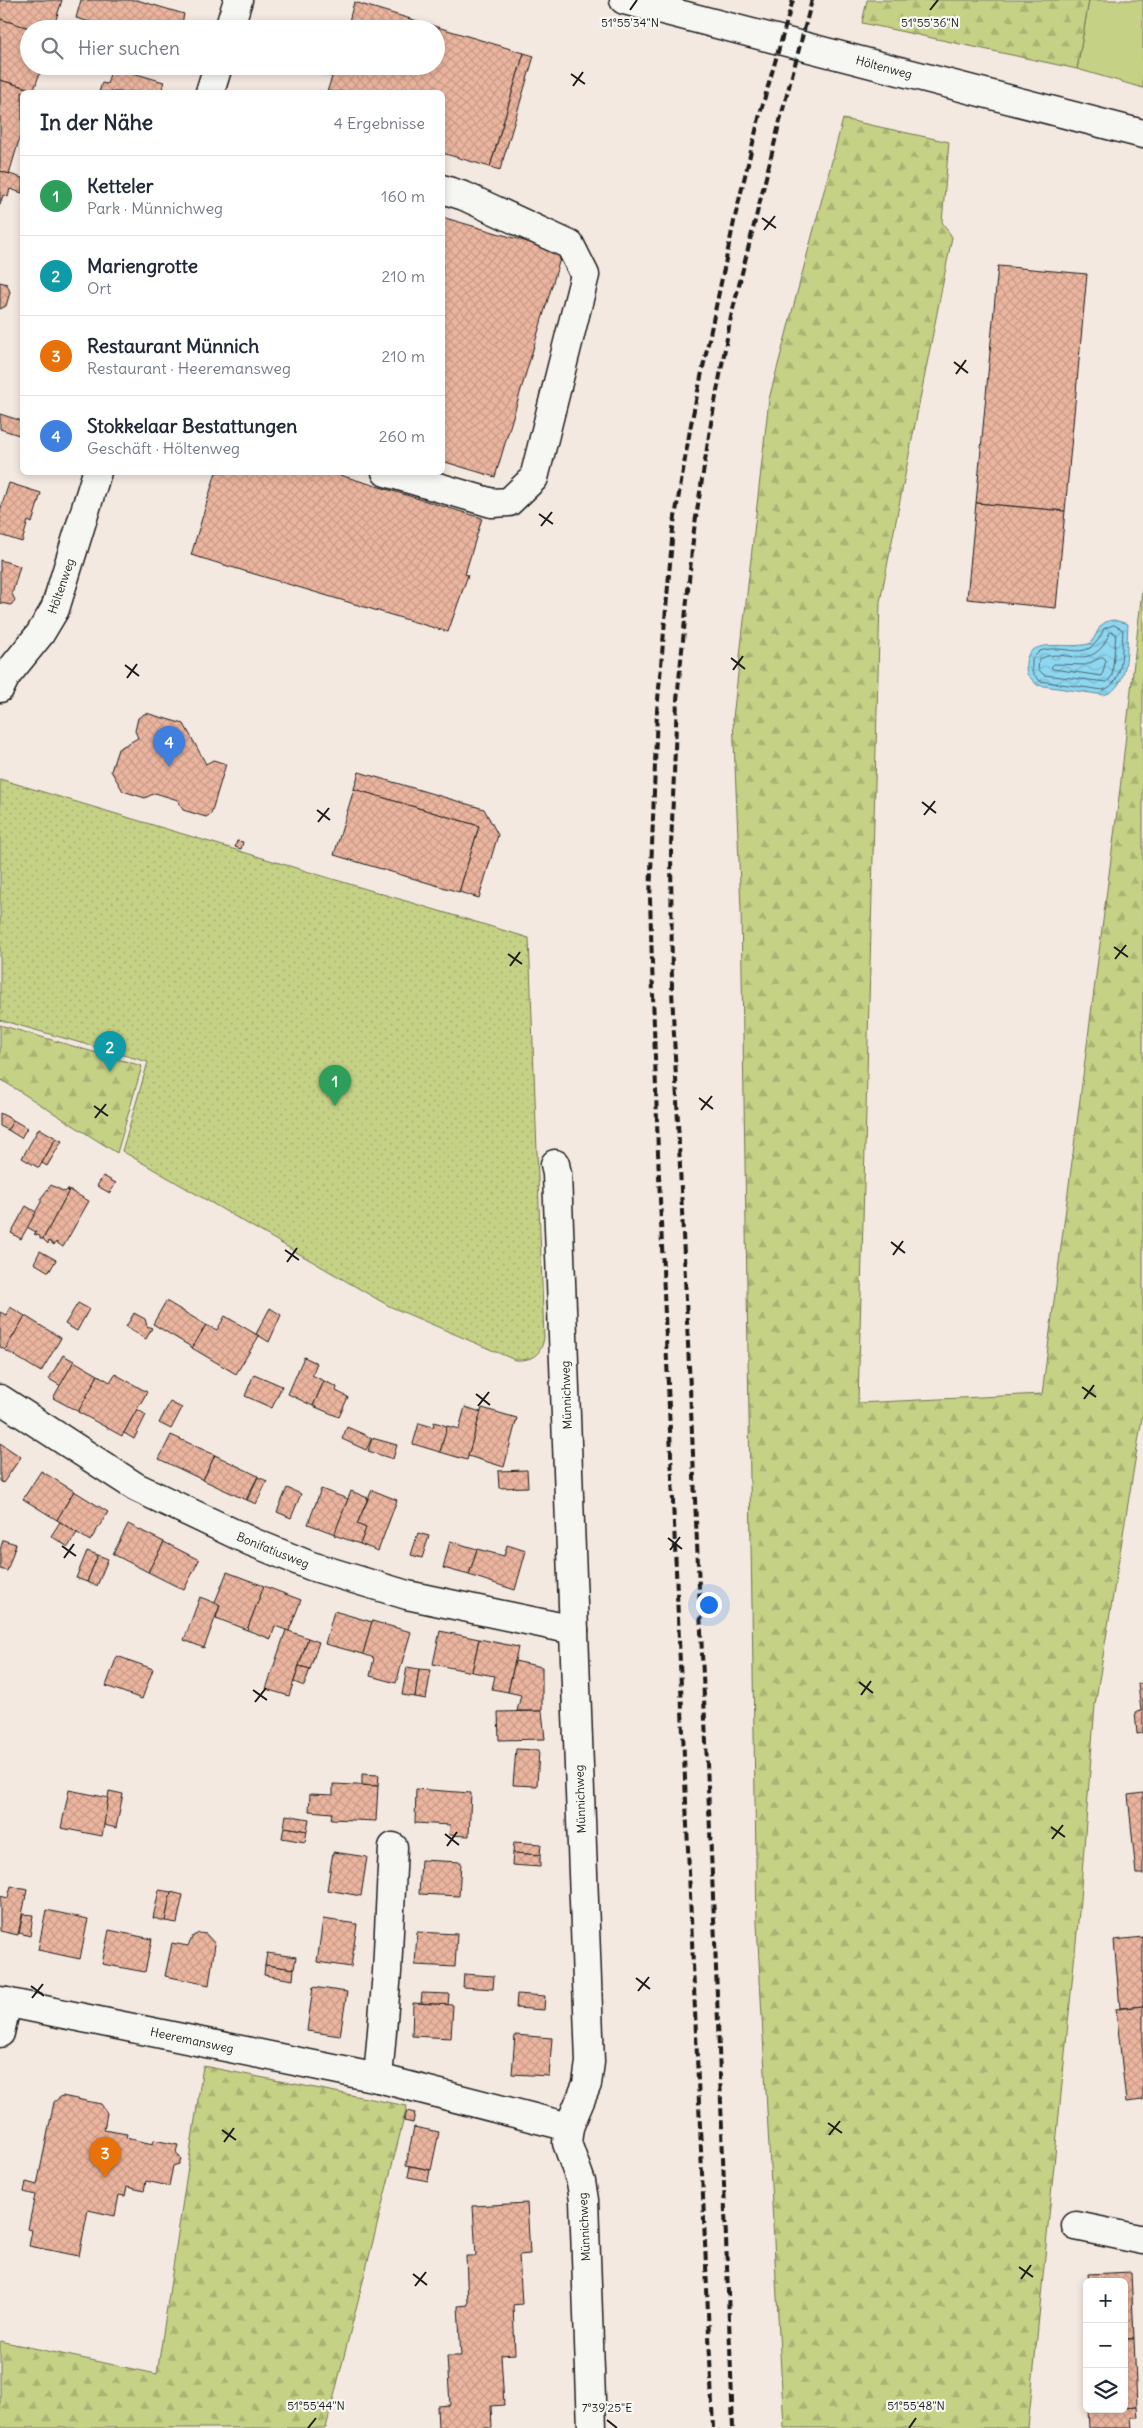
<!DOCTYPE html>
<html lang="de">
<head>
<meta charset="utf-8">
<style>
	:root { --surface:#fff; --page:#f2f2f3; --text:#1f2937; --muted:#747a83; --line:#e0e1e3; --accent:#db2777 }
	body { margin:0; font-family:Delius,sans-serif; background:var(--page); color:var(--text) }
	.controls { position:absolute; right:15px; bottom:15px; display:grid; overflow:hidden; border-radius:8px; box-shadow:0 2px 8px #0003 }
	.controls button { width:45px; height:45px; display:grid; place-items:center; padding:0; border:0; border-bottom:1px solid var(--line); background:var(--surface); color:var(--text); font:25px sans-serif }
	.you { position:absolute; left:708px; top:1604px; width:18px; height:18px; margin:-12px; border:4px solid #fff; border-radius:50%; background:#1a73e8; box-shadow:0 0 0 8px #1a73e833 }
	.badge { display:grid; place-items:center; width:32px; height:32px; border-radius:50%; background:var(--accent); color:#fff; font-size:16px; font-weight:700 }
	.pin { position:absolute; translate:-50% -41px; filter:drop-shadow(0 1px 2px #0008) }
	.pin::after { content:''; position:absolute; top:26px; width:18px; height:15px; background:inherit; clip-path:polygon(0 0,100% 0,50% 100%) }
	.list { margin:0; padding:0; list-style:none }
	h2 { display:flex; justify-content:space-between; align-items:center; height:65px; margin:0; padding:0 20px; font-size:21px }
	h2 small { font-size:16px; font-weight:400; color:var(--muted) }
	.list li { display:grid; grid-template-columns:32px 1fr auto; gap:15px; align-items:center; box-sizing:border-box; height:80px; padding:0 20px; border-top:1px solid var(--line) }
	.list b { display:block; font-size:19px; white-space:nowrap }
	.list p { margin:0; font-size:16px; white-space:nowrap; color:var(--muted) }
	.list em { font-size:16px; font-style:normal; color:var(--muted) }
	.icon { flex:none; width:28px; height:28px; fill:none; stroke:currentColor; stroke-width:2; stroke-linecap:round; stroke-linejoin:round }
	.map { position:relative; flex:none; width:1143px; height:2428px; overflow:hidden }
	.search { position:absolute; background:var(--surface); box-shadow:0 2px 8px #0003; left:20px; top:20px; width:425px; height:55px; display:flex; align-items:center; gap:12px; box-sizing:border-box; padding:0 18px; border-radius:28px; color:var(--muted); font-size:19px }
	.panel { position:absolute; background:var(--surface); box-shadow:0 2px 8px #0003; left:20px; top:90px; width:425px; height:385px; border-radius:8px }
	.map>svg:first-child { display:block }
</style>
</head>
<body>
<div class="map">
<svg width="1143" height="2428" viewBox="0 0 1143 2428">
	<defs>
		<pattern id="forest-firs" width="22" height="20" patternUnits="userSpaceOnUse" patternTransform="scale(1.25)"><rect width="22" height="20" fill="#c5d185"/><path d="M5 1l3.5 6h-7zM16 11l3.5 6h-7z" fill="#a9b372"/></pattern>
		<pattern id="garden-dots" width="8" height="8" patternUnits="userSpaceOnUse" patternTransform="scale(1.25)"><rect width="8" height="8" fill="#c5d185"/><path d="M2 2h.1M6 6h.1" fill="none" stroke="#a9b372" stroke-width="1.8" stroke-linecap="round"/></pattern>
		<pattern id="water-waves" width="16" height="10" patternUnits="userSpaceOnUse" patternTransform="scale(1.25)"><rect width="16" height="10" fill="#8ed7f0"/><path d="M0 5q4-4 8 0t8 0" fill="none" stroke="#7ab8cd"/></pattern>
		<pattern id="building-cross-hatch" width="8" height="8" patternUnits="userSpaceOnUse" patternTransform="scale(1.25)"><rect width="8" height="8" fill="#ebb59f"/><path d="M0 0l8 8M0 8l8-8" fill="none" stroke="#c99b88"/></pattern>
	</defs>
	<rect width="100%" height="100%" fill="#f4e9e1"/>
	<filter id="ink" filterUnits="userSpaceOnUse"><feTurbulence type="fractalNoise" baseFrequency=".02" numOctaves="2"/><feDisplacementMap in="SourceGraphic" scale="10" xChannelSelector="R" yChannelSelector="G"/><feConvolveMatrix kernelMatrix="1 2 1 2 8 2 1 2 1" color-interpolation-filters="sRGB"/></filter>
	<g filter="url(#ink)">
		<!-- grass -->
		<polygon fill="#c5d185" stroke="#707650" points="1089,0 1143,0 1143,88 1077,69"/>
		<!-- forest -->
		<g fill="url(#forest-firs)" stroke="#707650">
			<polygon points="867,0 1089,0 1077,69 862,23"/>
			<polygon points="843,119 949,142 942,222 952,237 880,602 858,1403 1042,1394 1120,789 1143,581 1143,1412 1095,1705 1079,1912 1028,2428 784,2428 757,1923 741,909 733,718 769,399"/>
			<polygon points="0,1025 142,1066 117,1153 0,1079"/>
			<polygon points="203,2066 407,2106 326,2428 0,2428 0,2341 157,2374"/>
		</g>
		<!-- garden -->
		<path fill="url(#garden-dots)" stroke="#707650" d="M0,779l529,159 15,400c-3,17 -12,23 -29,22l-126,-54 -267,-155 26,-89 -148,-42z"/>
		<!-- water -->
		<path fill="url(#water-waves)" stroke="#608c9b" d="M1114,620l14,4c-2,23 3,63 -24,71l-67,-10 -10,-11c-9,-43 42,-22 64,-31 8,-12 8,-22 23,-23z"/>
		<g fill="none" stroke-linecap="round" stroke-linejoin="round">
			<!-- shore -->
			<g stroke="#4a6771" stroke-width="1">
				<path d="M1114,625l9,5c-2,18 2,54 -20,60l-63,-9 -8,-9v-13l8,-8c28,-9 48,16 64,-22z"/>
				<path d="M1113,632l3,2 -4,42 -5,6 -63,-7 -6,-6 1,-9c21,-16 55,17 70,-27z"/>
				<polygon points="1103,657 1106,660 1102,676 1053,669 1051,667 1054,664 1085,665"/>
			</g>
		</g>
		<!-- building -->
		<g fill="url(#building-cross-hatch)" stroke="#1c1c1c">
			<polygon points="0,0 62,0 53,29 32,29 0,19"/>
			<polygon points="81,0 137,0 184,14 181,28 173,26 173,29 113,29 76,18"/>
			<polygon points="354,2 524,53 490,167 442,153 442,92 327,92 332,77 322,74 325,66 436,66 436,29 347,29"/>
			<polygon points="0,19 32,29 29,29 29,66 42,66 34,90 0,80"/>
			<polygon points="524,53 534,56 500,170 490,167"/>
			<polygon points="112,67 164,82 161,92 99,92 102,83 107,84"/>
			<polygon points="0,80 34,90 34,92 22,92 22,130 9,174 0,171"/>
			<polygon points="0,171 22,178 22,193 10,189 8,197 3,195 0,205"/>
			<polygon points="442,217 562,252 495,477 442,461"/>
			<polygon points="998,266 1087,274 1065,511 976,503"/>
			<polygon points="0,282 7,284 10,292 6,306 0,309"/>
			<polygon points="0,414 22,421 22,436 0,429"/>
			<polygon points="216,472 330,472 482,518 465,574 468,575 448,632 191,555"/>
			<polygon points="9,483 41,493 32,523 28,521 22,542 0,535 0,511"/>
			<polygon points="976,503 1065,511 1056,608 967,599"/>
			<polygon points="0,560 20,566 12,594 15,600 11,605 0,603"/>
			<polygon points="146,713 184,724 206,764 213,760 226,764 211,814 206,817 183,810 178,800 155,793 145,798 123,791 111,771 118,749 138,738 135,731 138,718"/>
			<polygon points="359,772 484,809 498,835 479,898 459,892 479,826 354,789"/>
			<polygon points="354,789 479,826 459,892 334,855"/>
			<polygon points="237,841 243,842 241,849 235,847"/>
			<polygon points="0,1113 13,1120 8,1130 0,1126"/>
			<polygon points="13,1120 27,1128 21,1138 8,1130"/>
			<polygon points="39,1128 56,1138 39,1168 22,1158"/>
			<polygon points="56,1138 62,1141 47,1166 42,1163"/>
			<polygon points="103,1176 116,1183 110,1193 97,1186"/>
			<polygon points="51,1185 65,1192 67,1190 69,1191 43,1239 40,1239 40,1236 34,1234 36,1232 27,1227 41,1202 41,1198"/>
			<polygon points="67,1189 89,1201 63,1247 56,1242 54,1245 49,1241 48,1244 43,1239 69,1191"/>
			<polygon points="26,1206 36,1212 21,1239 11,1233"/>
			<polygon points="40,1251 56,1260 49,1272 34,1263"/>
			<polygon points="166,1301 206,1325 193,1348 153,1324"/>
			<polygon points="78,1303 89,1309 77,1331 65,1324"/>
			<polygon points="10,1307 25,1316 5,1350 0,1347 0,1312 6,1315"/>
			<polygon points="270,1308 281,1315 269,1342 256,1334"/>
			<polygon points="134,1313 145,1319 147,1326 152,1328 146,1339 126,1327"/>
			<polygon points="25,1316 61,1338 41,1372 5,1350"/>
			<polygon points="225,1316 259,1336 236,1374 192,1348 206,1325 217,1330"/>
			<polygon points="63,1355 74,1361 61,1386 49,1379"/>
			<polygon points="304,1357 317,1363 312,1375 324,1381 313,1406 288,1394"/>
			<polygon points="74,1361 98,1375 79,1412 53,1398"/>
			<polygon points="115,1374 147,1392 122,1436 78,1412 98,1375 110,1382"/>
			<polygon points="254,1374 282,1386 272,1408 245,1396"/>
			<polygon points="324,1381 337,1387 336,1391 348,1397 339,1417 313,1406"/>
			<polygon points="170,1402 182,1408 171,1429 159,1423"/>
			<polygon points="465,1407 481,1412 467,1460 440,1452 447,1426 459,1429"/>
			<polygon points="482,1408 517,1418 504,1467 468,1456"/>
			<polygon points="137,1409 146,1415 134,1439 124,1433"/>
			<polygon points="434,1422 447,1426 440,1452 413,1444 419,1423 433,1427"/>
			<polygon points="347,1427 372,1438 366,1450 342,1439"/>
			<polygon points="171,1435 215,1455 203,1480 159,1459"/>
			<polygon points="372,1438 397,1445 393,1459 368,1451"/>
			<polygon points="0,1443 21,1457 3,1483 0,1481"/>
			<polygon points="215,1455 258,1476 246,1500 203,1480"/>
			<polygon points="527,1470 528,1487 499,1488 498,1471"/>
			<polygon points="41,1471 74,1491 57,1520 23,1499"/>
			<polygon points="258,1477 267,1481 256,1504 247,1500"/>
			<polygon points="287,1488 301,1494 291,1518 277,1512"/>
			<polygon points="321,1489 348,1499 335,1534 308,1524"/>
			<polygon points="372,1490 397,1500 378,1551 360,1544 366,1528 357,1524"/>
			<polygon points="74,1491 108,1512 90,1541 57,1520"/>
			<polygon points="351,1491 368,1498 357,1524 366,1528 360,1544 334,1535"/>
			<polygon points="60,1522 77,1533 68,1547 51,1536"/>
			<polygon points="128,1524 164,1542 148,1572 113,1554"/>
			<polygon points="418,1533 429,1536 422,1558 411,1555"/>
			<polygon points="3,1540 16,1544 7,1571 0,1569 0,1550"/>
			<polygon points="450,1541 477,1549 469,1575 443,1568"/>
			<polygon points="164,1542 199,1560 184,1590 148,1572"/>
			<polygon points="507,1545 526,1551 515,1590 469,1575 477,1549 504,1556"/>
			<polygon points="87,1551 98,1555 87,1582 76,1578"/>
			<polygon points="98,1555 108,1559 97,1586 87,1582"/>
			<polygon points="227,1572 264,1586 247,1630 216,1618 220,1605 215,1602"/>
			<polygon points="264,1586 301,1600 289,1631 275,1626 271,1639 247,1630"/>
			<polygon points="200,1597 220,1605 204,1648 184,1640"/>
			<polygon points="334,1611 372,1622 363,1654 325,1644"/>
			<polygon points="372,1621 411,1632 396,1683 370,1676 374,1658 363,1654"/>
			<polygon points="286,1630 308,1638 289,1696 266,1689"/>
			<polygon points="440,1631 479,1639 472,1672 433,1664"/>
			<polygon points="308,1638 319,1642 310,1669 299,1666"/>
			<polygon points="479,1639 518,1647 508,1692 492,1689 495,1676 472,1672"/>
			<polygon points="117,1656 153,1669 142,1699 106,1686"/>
			<polygon points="515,1661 542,1667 542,1711 517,1711 521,1695 508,1692"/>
			<polygon points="299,1666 310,1669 304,1686 294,1682"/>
			<polygon points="407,1667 419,1669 415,1697 402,1695"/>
			<polygon points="419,1669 431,1670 426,1699 415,1697"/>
			<polygon points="1143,1683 1143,1733 1137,1734 1135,1712 1141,1711 1138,1684"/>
			<polygon points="542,1711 545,1739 499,1740 498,1712"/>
			<polygon points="516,1749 539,1750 537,1786 513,1785"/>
			<polygon points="362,1774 379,1775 378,1786 362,1785"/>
			<polygon points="333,1784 378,1786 376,1821 331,1819 332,1813 309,1811 310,1794 333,1795"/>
			<polygon points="416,1789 471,1793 469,1836 449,1835 450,1825 415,1823"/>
			<polygon points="69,1790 109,1798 102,1836 61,1828"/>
			<polygon points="109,1791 123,1794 116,1828 104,1825"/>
			<polygon points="1143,1793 1143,1874 1136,1874 1128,1795"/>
			<polygon points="286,1815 309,1819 307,1831 284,1827"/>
			<polygon points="284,1827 307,1831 305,1842 282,1838"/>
			<polygon points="514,1842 541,1844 540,1855 513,1853"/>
			<polygon points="333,1852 367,1857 361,1896 327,1890"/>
			<polygon points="513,1853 540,1855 540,1867 512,1865"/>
			<polygon points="421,1860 461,1862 459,1896 419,1894"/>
			<polygon points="11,1886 27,1890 18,1935 0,1931 0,1896 8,1898"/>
			<polygon points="159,1890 171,1892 165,1921 153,1918"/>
			<polygon points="171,1892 183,1895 177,1923 165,1921"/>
			<polygon points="46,1910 88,1919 80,1959 38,1950"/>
			<polygon points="23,1914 33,1915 30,1936 19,1933"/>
			<polygon points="323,1919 357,1924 351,1967 317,1962"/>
			<polygon points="109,1930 152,1939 145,1972 102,1964"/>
			<polygon points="417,1932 457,1934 455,1967 415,1965"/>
			<polygon points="199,1933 206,1934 215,1944 209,1985 165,1976 172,1943 188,1946 193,1936"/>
			<polygon points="1143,1937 1143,2006 1120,2008 1114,1940"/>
			<polygon points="267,1953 296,1957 294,1969 265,1965"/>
			<polygon points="265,1965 294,1969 293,1980 264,1975"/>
			<polygon points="464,1974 494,1976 493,1989 463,1987"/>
			<polygon points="313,1987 347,1992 340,2036 307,2031"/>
			<polygon points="422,1993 449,1994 448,2005 421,2003"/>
			<polygon points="517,1994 545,1996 544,2010 516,2008"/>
			<polygon points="413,2003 453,2005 451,2038 412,2036"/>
			<polygon points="1143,2006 1143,2100 1126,2102 1116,2009"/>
			<polygon points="515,2035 552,2038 549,2076 512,2074"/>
			<polygon points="62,2096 101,2104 107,2113 104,2130 127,2134 126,2138 153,2144 154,2140 178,2145 176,2152 181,2159 179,2164 173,2166 169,2186 146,2181 144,2191 127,2187 125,2196 119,2195 115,2216 88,2210 79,2256 29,2246 32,2230 28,2229 35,2195 24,2192 26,2182 37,2185 54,2102"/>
			<polygon points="407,2111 415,2113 413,2123 404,2121"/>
			<polygon points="414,2127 439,2132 431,2170 406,2165"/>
			<polygon points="410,2166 430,2170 428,2181 408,2177"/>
			<polygon points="527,2203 530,2254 519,2255 522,2304 513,2305 515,2354 501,2355 504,2405 491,2406 492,2428 438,2428 437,2406 450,2405 447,2356 461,2356 458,2306 468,2305 466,2256 476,2256 473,2206"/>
			<polygon points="1131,2272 1134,2339 1124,2339 1124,2282 1089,2282 1088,2274"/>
			<polygon points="1124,2339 1134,2339 1137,2406 1124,2407"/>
			<polygon points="1137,2406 1138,2417 1131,2417 1132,2428 1089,2428 1088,2409 1124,2409 1124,2407"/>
		</g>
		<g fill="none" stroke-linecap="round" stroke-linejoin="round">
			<!-- minor casing -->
			<g stroke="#1c1c1c" stroke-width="31">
				<g id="minor">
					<polyline points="624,0 1143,134"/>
					<polyline points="229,29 238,0"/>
					<polyline points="210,92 218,66"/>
					<polyline points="386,472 492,503 509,502 534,478 585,275 570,245 464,196 442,189"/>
					<polyline points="0,688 6,676 40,634 55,609 97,472"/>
					<polyline points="555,1164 557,1174 590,2062 587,2084 569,2127 567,2143 581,2182 584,2200 592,2428"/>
					<polyline points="0,1399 136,1487 252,1542 311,1566 407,1595 574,1630"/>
					<polyline points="0,2001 378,2078 569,2127"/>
					<polyline points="0,2033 7,2002"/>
					<polyline points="378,2078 387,1972 393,1847"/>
					<polyline points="1076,2226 1143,2240"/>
				</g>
			</g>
			<!-- minor -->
			<use href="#minor" stroke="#f6f6f2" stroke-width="28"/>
			<!-- rail -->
			<g stroke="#1c1c1c" stroke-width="4" stroke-dasharray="8 4" stroke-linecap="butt">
				<polyline points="713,2428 658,1153 650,899 657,711 673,529 691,424 735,217 760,114 793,0"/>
				<polyline points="733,2428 715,1941 672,990 671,847 677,700 694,530 711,423 731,317 781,117 812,0"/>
			</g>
		</g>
	</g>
	<!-- ticks -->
	<path fill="none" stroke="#1c1c1c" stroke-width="2" d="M630,10l7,-10M930,10l8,-10M571,74l14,10M573,86l10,-14M762,218l14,10M764,230l11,-14M954,362l14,11M956,374l10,-14M539,514l14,10M541,526l11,-14M731,658l14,11M125,665l14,11M733,670l10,-14M127,678l10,-14M922,802l14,11M317,810l13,10M924,815l11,-14M318,822l11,-14M1114,947l14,10M508,954l14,10M1115,959l11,-14M510,966l10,-14M699,1098l14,11M94,1106l14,10M701,1110l11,-14M95,1118l11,-14M891,1242l14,11M285,1250l14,10M893,1255l10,-14M287,1262l10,-14M1082,1387l14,10M476,1394l14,11M1084,1399l10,-14M478,1406l11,-14M668,1538l14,11M62,1546l14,10M670,1550l10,-13M64,1558l10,-14M859,1682l14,11M253,1690l14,10M861,1695l10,-14M255,1702l11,-14M1051,1827l14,10M445,1834l14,11M1052,1839l11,-14M447,1846l10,-14M636,1978l14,11M31,1986l13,10M638,1991l11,-14M32,1998l11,-14M828,2123l14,10M222,2130l14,10M829,2135l11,-14M224,2142l10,-14M1019,2267l14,10M413,2274l14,11M1021,2279l10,-14M415,2286l11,-14M607,2420l10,8M308,2428l8,-10M909,2428l7,-10"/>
	<g text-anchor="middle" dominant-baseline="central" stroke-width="4.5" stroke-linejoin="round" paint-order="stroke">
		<!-- street labels -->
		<g font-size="12" fill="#1c1c1c" stroke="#f6f6f2">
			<text transform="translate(884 67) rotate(15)">Höltenweg</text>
			<text transform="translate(61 586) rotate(-71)">Höltenweg</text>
			<text transform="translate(566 1395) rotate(-92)">Münnichweg</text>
			<text transform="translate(273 1550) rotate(22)">Bonifatiusweg</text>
			<text transform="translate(580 1799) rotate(-92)">Münnichweg</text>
			<text transform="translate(192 2040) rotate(12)">Heeremansweg</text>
			<text transform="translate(584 2227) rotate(-93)">Münnichweg</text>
		</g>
	</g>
	<g font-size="12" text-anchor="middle" fill="#1c1c1c" stroke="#f6f6f2" stroke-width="4.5" stroke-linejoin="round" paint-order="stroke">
		<text x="630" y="27">51°55'34"N</text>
		<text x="930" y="27">51°55'36"N</text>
		<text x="316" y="2410">51°55'44"N</text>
		<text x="916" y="2410">51°55'48"N</text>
		<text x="607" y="2412">7°39'25"E</text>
	</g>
</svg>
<div class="controls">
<button>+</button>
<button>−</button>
<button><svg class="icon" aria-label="layers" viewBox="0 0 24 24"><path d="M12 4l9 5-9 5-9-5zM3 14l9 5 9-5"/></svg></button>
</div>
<div class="you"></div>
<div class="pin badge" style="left:335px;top:1106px;background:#2e9e5b">1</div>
<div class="pin badge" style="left:110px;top:1072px;background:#0f9aa8">2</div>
<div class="pin badge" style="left:105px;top:2178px;background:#e8710a">3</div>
<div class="pin badge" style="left:169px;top:767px;background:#3f7fe0">4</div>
<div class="search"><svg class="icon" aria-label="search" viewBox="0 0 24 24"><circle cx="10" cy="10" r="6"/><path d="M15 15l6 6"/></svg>Hier suchen</div>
<section class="panel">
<h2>In der Nähe<small>4 Ergebnisse</small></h2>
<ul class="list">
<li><span class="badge" style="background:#2e9e5b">1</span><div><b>Ketteler</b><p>Park · Münnichweg</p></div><em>160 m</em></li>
<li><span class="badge" style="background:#0f9aa8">2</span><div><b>Mariengrotte</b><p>Ort</p></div><em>210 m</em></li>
<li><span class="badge" style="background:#e8710a">3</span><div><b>Restaurant Münnich</b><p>Restaurant · Heeremansweg</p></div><em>210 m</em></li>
<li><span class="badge" style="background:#3f7fe0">4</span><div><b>Stokkelaar Bestattungen</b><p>Geschäft · Höltenweg</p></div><em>260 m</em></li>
</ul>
</section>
</div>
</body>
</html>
